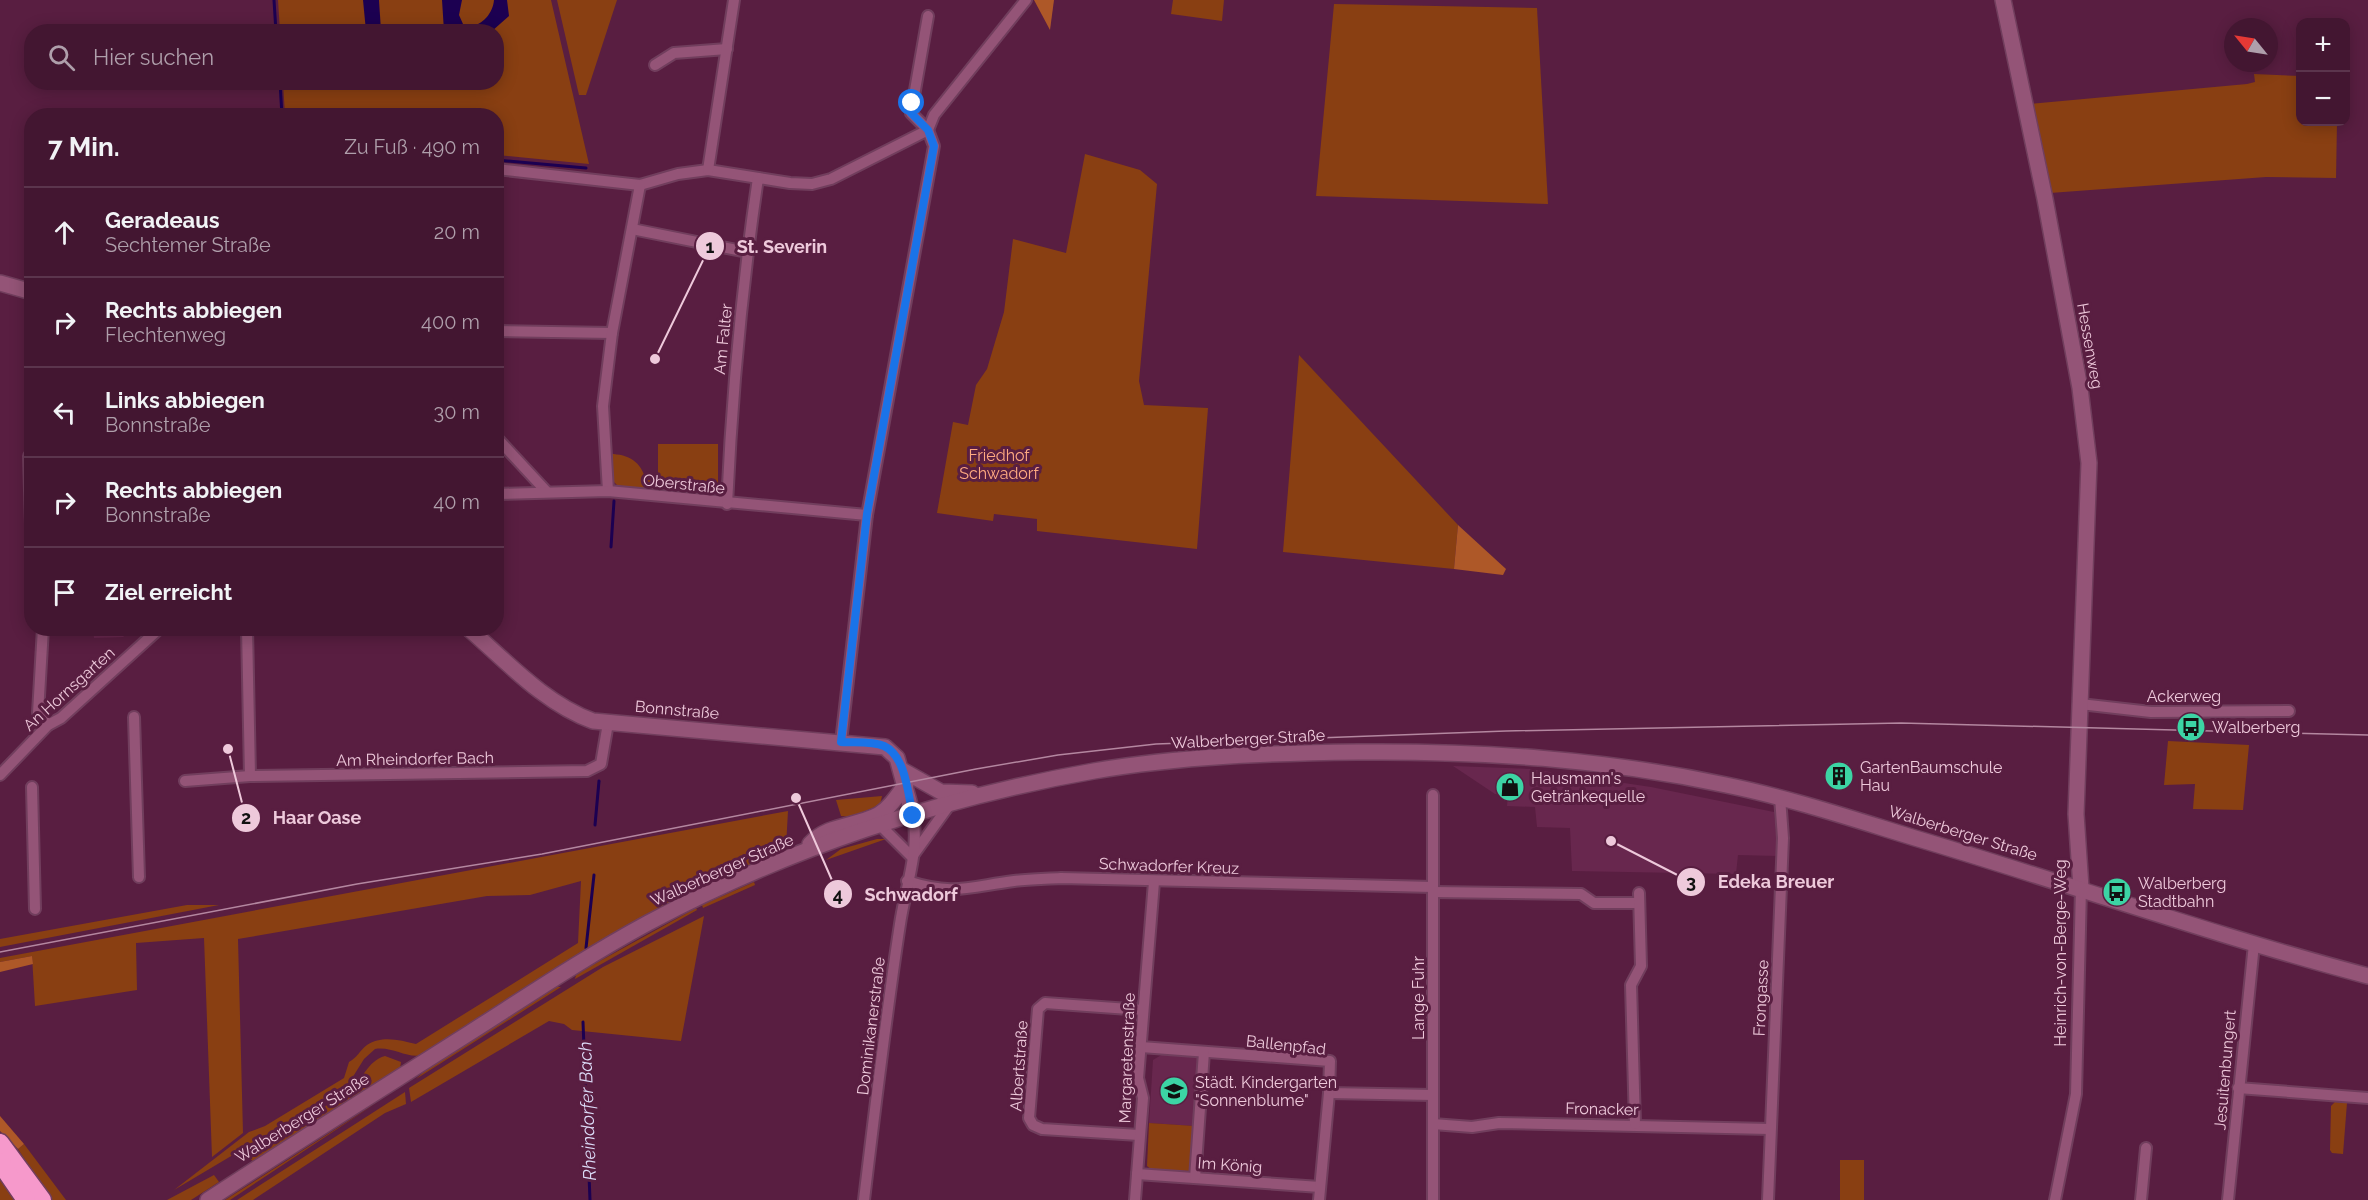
<!DOCTYPE html>
<html lang="de">
<head>
<meta charset="utf-8">
<style>
	:root { --surface:#431631; --page:#4a1f39; --text:#f1f3f6; --muted:#af9fab; --line:#5b354d }
	body { margin:0; font-family:Raleway,sans-serif; background:var(--page); color:var(--text) }
	.controls { position:absolute; right:18px; top:18px; display:grid; overflow:hidden; border-radius:12px; box-shadow:0 3px 15px #0003 }
	.controls button { width:54px; height:54px; display:grid; place-items:center; padding:0; border:0; border-bottom:2px solid var(--line); background:var(--surface); color:var(--text); font:30px sans-serif }
	.compass { position:absolute; left:2224px; top:18px; width:54px; height:54px; border-radius:50%; background:var(--surface); box-shadow:0 3px 15px #0003; rotate:300deg }
	.stop { position:absolute; width:18px; height:18px; margin:-14px; border:4px solid #1a73e8; border-radius:50%; background:#fff }
	.stop.end { background:#1a73e8; border-color:#fff; box-shadow:0 2px 6px #0008 }
	.list { margin:0; padding:0; list-style:none }
	h2 { display:flex; justify-content:space-between; align-items:center; height:78px; margin:0; padding:0 24px; font-size:26px }
	h2 small { font-size:20px; font-weight:400; color:var(--muted) }
	.list li { display:grid; grid-template-columns:39px 1fr auto; gap:18px; align-items:center; box-sizing:border-box; height:90px; padding:0 24px; border-top:2px solid var(--line) }
	.list b { display:block; font-size:22px; white-space:nowrap }
	.list p { margin:0; font-size:20px; white-space:nowrap; color:var(--muted) }
	.list em { font-size:20px; font-style:normal; color:var(--muted) }
	.icon { flex:none; width:33px; height:33px; fill:none; stroke:currentColor; stroke-width:2; stroke-linecap:round; stroke-linejoin:round }
	.map { position:relative; flex:none; width:2368px; height:1200px; overflow:hidden }
	.search { position:absolute; background:var(--surface); box-shadow:0 3px 15px #0003; left:24px; top:24px; width:480px; height:66px; display:flex; align-items:center; gap:15px; box-sizing:border-box; padding:0 21px; border-radius:24px; color:var(--muted); font-size:22px }
	.panel { position:absolute; background:var(--surface); box-shadow:0 3px 15px #0003; left:24px; top:108px; width:480px; height:528px; border-radius:24px }
	.map>svg:first-child { display:block }
</style>
</head>
<body>
<div class="map">
<svg width="2368" height="1200" viewBox="0 0 2368 1200">
	<rect width="100%" height="100%" fill="#591e41"/>
	<!-- built -->
	<g fill="#68274e">
		<polygon points="93,629 93,628 133,629 123,637 94,638"/>
		<polygon points="1453,766 1530,769 1651,787 1774,812 1778,856 1738,855 1736,874 1572,871 1570,828 1537,827 1535,807 1507,806 1508,795 1495,794"/>
		<polygon points="1163,1054 1199,1058 1195,1126 1149,1123 1153,1060"/>
	</g>
	<!-- green -->
	<g fill="#893f12">
		<polygon points="278,0 551,0 589,164 497,155 496,116 285,115 283,83 496,82 496,32 280,31"/>
		<polygon points="557,0 617,0 586,95 579,95"/>
		<polygon points="1173,0 1224,0 1222,21 1171,14"/>
		<polygon points="1334,4 1537,8 1548,204 1316,196"/>
		<polygon points="2254,74 2300,76 2300,122 2337,122 2336,178 2266,177 2050,193 2029,104 2247,84 2255,82"/>
		<polygon points="1085,154 1140,170 1157,184 1139,381 1144,405 1208,408 1197,549 1037,531 1037,519 994,514 993,521 937,513 953,422 968,425 976,385 987,369 1004,312 1013,239 1066,253"/>
		<polygon points="1299,355 1458,525 1454,569 1283,552"/>
		<path d="M658,444h60v44l-60,-1 -5,4 -36,-6 -4,-4 -3,-27c19,0 31,8 36,26l12,1z"/>
		<polygon points="2168,741 2249,745 2243,810 2193,809 2195,784 2164,785"/>
		<polygon points="882,796 880,805 850,817 841,816 836,800"/>
		<path d="M788,811l-2,36 -150,76 -213,132c-17,4 -30,-9 -48,-6l-11,10 -15,24 -22,16 -153,91 75,-58 16,-6 79,-48 5,-16c8,-4 11,-12 18,-17 15,-10 33,-5 49,-1l162,-101 3,-62 -51,14 -43,1 -249,43 5,194 -31,24 -8,-219 -68,5 1,47 -102,16 -3,-50 -32,6v-4z"/>
		<polygon points="877,839 886,839 826,860 841,849"/>
		<polygon points="754,882 755,885 703,908 702,905"/>
		<polygon points="187,905 219,905 0,947 0,939"/>
		<polygon points="696,908 697,910 575,979 576,975 589,967"/>
		<polygon points="704,916 681,1041 572,1030 564,1024 549,1021 411,1102 409,1088 603,967"/>
		<polygon points="557,987 561,987 416,1079 428,1068"/>
		<path d="M385,1056l16,6 -1,7 -147,92 -5,-3v-5l101,-61c13,-11 18,-31 36,-36z"/>
		<polygon points="405,1092 406,1104 385,1113 253,1200 237,1200"/>
		<polygon points="378,1102 230,1200 225,1200"/>
		<polygon points="2335,1102 2347,1103 2343,1154 2332,1153 2330,1150 2331,1106"/>
		<polygon points="1149,1123 1195,1126 1191,1171 1152,1170 1147,1166"/>
		<polygon points="24,1144 66,1200 51,1200 18,1149"/>
		<rect x="1840" y="1160" width="24" height="40"/>
		<polygon points="0,1175 16,1200 0,1200"/>
		<polygon points="214,1175 219,1182 191,1200 167,1200"/>
	</g>
	<!-- forest -->
	<g fill="#ae5828">
		<polygon points="1034,0 1054,0 1050,30"/>
		<polygon points="1458,525 1506,569 1503,575 1454,569"/>
		<polygon points="32,956 33,964 0,972 0,962"/>
		<polygon points="0,1116 24,1144 18,1149 0,1131"/>
	</g>
	<!-- water -->
	<g fill="#1c0051">
		<polygon points="363,0 379,0 381,31 366,31"/>
		<path d="M442,0h20l-3,15 4,9c15,7 30,-9 31,-24h13l2,16 -17,15h-48z"/>
	</g>
	<g fill="none" stroke-linecap="round" stroke-linejoin="round">
		<!-- stream -->
		<g stroke="#1c0051" stroke-width="3">
			<polyline points="274,0 276,32"/>
			<polyline points="280,82 282,116"/>
			<polyline points="496,160 586,168"/>
			<polyline points="611,547 614,501"/>
			<polyline points="595,825 599,781"/>
			<polyline points="586,948 594,875"/>
			<polyline points="583,1022 590,1200"/>
		</g>
		<!-- street casing -->
		<g stroke="#713e5d" stroke-width="14">
			<g id="street">
				<polyline points="655,65 674,53 727,49"/>
				<polyline points="496,169 640,185 678,174 708,170 790,183 812,184 831,179 928,130 934,115 1026,0"/>
				<polyline points="708,170 734,0"/>
				<polyline points="632,229 747,252"/>
				<polyline points="496,331 612,333"/>
				<polyline points="496,437 546,491"/>
				<polyline points="29,456 32,558"/>
				<polyline points="608,491 603,406 612,333 640,185"/>
				<polyline points="496,494 608,491 867,515"/>
				<path d="M727,504c5,-110 15,-218 31,-326"/>
				<polyline points="43,628 38,713 48,725"/>
				<polyline points="247,628 250,776"/>
				<polyline points="2080,704 2151,712 2289,711"/>
				<polyline points="134,717 139,877"/>
				<polyline points="841,742 867,515 934,146 928,130 911,113 928,16"/>
				<polyline points="0,775 48,725 61,718 160,628"/>
				<polyline points="185,781 250,776 587,771 601,764 608,723"/>
				<polyline points="32,787 35,909"/>
				<polyline points="881,826 912,857"/>
				<polyline points="914,854 950,804"/>
				<path d="M907,881c47,15 61,6 107,0 15,-2 31,-2 47,-3l372,9"/>
				<polyline points="1433,892 1581,894 1594,903 1639,903"/>
				<polyline points="1141,1047 1330,1061 1329,1093 1433,1095"/>
				<polyline points="2238,1088 2368,1098"/>
				<polyline points="1433,1124 1472,1127 1499,1123 1770,1129"/>
				<polyline points="1635,1124 1631,985 1641,966 1639,893"/>
				<polyline points="1139,1135 1042,1129 1033,1125 1029,1118 1038,1009 1045,1003 1143,1010"/>
				<polyline points="1137,1174 1320,1187"/>
				<polyline points="1195,1178 1204,1052"/>
				<path d="M864,1200c11,-92 22,-185 36,-276 5,-35 20,-74 13,-108"/>
				<polyline points="1135,1200 1143,1098 1138,1078 1154,882"/>
				<polyline points="1319,1200 1329,1093"/>
				<polyline points="1433,1200 1433,795"/>
				<polyline points="1768,1200 1783,838 1780,797"/>
				<polyline points="2055,1200 2076,1094 2081,888"/>
				<polyline points="2141,1200 2146,1148"/>
				<polyline points="2228,1200 2254,944"/>
			</g>
		</g>
		<!-- secondary casing -->
		<g stroke="#713e5d" stroke-width="18">
			<g id="secondary">
				<polyline points="2003,0 2045,199 2080,388 2089,463 2076,814 2081,888"/>
				<polyline points="0,283 32,292"/>
				<path d="M468,628c38,33 77,76 125,93l292,26 12,11 16,58"/>
				<polyline points="902,770 941,792 972,793"/>
				<path d="M810,844c18,-20 45,-17 68,-29 12,-7 20,-20 28,-31"/>
				<path d="M208,1200c87,-57 175,-112 263,-168 58,-37 116,-76 177,-109 138,-74 292,-125 446,-152 87,-15 177,-18 265,-19 125,-1 244,7 367,33 64,13 127,34 189,53 151,45 301,98 453,138"/>
			</g>
		</g>
		<!-- highway casing -->
		<g stroke="#713e5d" stroke-width="21">
			<g id="highway">
				<polyline points="0,1143 42,1200"/>
				<polyline points="0,1162 26,1200"/>
			</g>
		</g>
		<!-- street -->
		<use href="#street" stroke="#945477" stroke-width="10"/>
		<!-- secondary -->
		<use href="#secondary" stroke="#945477" stroke-width="15"/>
		<!-- highway -->
		<use href="#highway" stroke="#f699cb" stroke-width="18"/>
		<!-- tram -->
		<polyline stroke="#b487a0" stroke-width="1.5" points="0,952 357,884 542,854 976,769 1058,755 1156,744 1506,731 1901,723 2368,735"/>
	</g>
	<g fill="none" stroke-linecap="round" stroke-linejoin="round">
		<!-- route -->
		<path stroke="#1a73e8" stroke-width="8" d="M912,103l-1,10 17,17 6,16 -67,368 -26,228c13,1 31,-1 43,4 22,10 24,49 29,70"/>
	</g>
	<!-- icons -->
	<defs>
		<g id="bus-disc" transform="scale(1.5)"><circle r="9.5" fill="#3cd4a4" stroke="#591e41"/><path d="M-5-6H5V4H4V6H2V4H-2V6H-4V4H-5ZM-3.5-4V0h7V-4ZM-3.5 1.2v1.5H-2V1.2ZM2 1.2v1.5H3.5V1.2Z" fill="#111"/></g>
		<g id="building-disc" transform="scale(1.5)"><circle r="9.5" fill="#3cd4a4" stroke="#591e41"/><path d="M-4-6H4V6H1V3H-1V6H-4ZM-2.5-4.3h1.7v1.8h-1.7ZM.8-4.3h1.7v1.8H.8ZM-2.5-1h1.7V.8h-1.7ZM.8-1h1.7V.8H.8Z" fill="#111"/></g>
		<g id="shop-disc" transform="scale(1.5)"><circle r="9.5" fill="#3cd4a4" stroke="#591e41"/><path d="M-5-2.5h2.3a2.7 3.5 0 0 1 5.4 0H5L5.5 6h-11ZM-1.5-2.5h3a1.5 2.3 0 0 0-3 0Z" fill="#111"/></g>
		<g id="school-disc" transform="scale(1.5)"><circle r="9.5" fill="#3cd4a4" stroke="#591e41"/><path d="M0-5L7-2L0 1L-7-2ZM-4 1L0 2.5L4 1V4Q0 6-4 4Z" fill="#111"/></g>
	</defs>
	<g fill-rule="evenodd">
		<use href="#bus-disc" x="2191" y="727"/>
		<use href="#building-disc" x="1839" y="776"/>
		<use href="#shop-disc" x="1510" y="787"/>
		<use href="#bus-disc" x="2117" y="892"/>
		<use href="#school-disc" x="1174" y="1091"/>
	</g>
	<g text-anchor="middle" dominant-baseline="central" stroke-width="6" stroke-linejoin="round" paint-order="stroke">
		<!-- street labels -->
		<g font-size="16" fill="#eec9db" stroke="#591e41">
			<text transform="translate(723 339) rotate(-84)">Am Falter</text>
			<text transform="translate(2090 346) rotate(80)">Hessenweg</text>
			<text transform="translate(684 484) rotate(6)">Oberstraße</text>
			<text transform="translate(69 689) rotate(-42)">An Hornsgarten</text>
			<text x="2184" y="696">Ackerweg</text>
			<text transform="translate(677 710) rotate(5)">Bonnstraße</text>
			<text transform="translate(1248 739) rotate(-3)">Walberberger Straße</text>
			<text transform="translate(415 759) rotate(-1)">Am Rheindorfer Bach</text>
			<text transform="translate(1963 833) rotate(17)">Walberberger Straße</text>
			<text transform="translate(1169 866) rotate(2)">Schwadorfer Kreuz</text>
			<text transform="translate(722 870) rotate(-24)">Walberberger Straße</text>
			<text transform="translate(2060 953) rotate(-90)">Heinrich-von-Berge-Weg</text>
			<text transform="translate(1418 998) rotate(-90)">Lange Fuhr</text>
			<text transform="translate(1761 998) rotate(-87)">Frongasse</text>
			<text transform="translate(871 1026) rotate(-83)">Dominikanerstraße</text>
			<text transform="translate(1286 1045) rotate(6)">Ballenpfad</text>
			<text transform="translate(1127 1058) rotate(-88)">Margaretenstraße</text>
			<text transform="translate(1019 1066) rotate(-86)">Albertstraße</text>
			<text transform="translate(2225 1070) rotate(-85)">Jesuitenbungert</text>
			<text transform="translate(1602 1109) rotate(1)">Fronacker</text>
			<text transform="translate(302 1118) rotate(-32)">Walberberger Straße</text>
			<text transform="translate(1230 1165) rotate(4)">Im König</text>
		</g>
		<!-- park labels -->
		<g font-size="16" fill="#ffaa81" stroke="#591e41">
			<text x="999" y="455">Friedhof<tspan x="999" dy="18">Schwadorf</tspan></text>
		</g>
		<!-- poi labels -->
		<g font-size="16" fill="#eec9db" stroke="#591e41" text-anchor="start">
			<text x="2212" y="727">Walberberg</text>
			<text x="1860" y="767">GartenBaumschule<tspan x="1860" dy="18">Hau</tspan></text>
			<text x="1531" y="778">Hausmann's<tspan x="1531" dy="18">Getränkequelle</tspan></text>
			<text x="2138" y="883">Walberberg<tspan x="2138" dy="18">Stadtbahn</tspan></text>
			<text x="1195" y="1082">Städt. Kindergarten<tspan x="1195" dy="18">"Sonnenblume"</tspan></text>
		</g>
		<!-- water labels -->
		<g font-size="18" font-style="italic" fill="#dbdaf6" stroke="#591e41">
			<text transform="translate(587 1111) rotate(-92)">Rheindorfer Bach</text>
		</g>
	</g>
	<!-- callouts -->
	<path fill="none" stroke="#eec9db" stroke-width="2" d="M655 359L710 246M228 749L246 818M1611 841L1691 882M796 798L838 894"/>
	<g fill="#eec9db" stroke="#591e41" stroke-width="2">
		<circle cx="655" cy="359" r="6"/>
		<circle cx="228" cy="749" r="6"/>
		<circle cx="1611" cy="841" r="6"/>
		<circle cx="796" cy="798" r="6"/>
		<circle cx="710" cy="246" r="15"/>
		<circle cx="246" cy="818" r="15"/>
		<circle cx="1691" cy="882" r="15"/>
		<circle cx="838" cy="894" r="15"/>
	</g>
	<g font-size="18" text-anchor="middle" font-weight="bold" fill="#111">
		<text x="710" y="253">1</text>
		<text x="246" y="824">2</text>
		<text x="1691" y="888">3</text>
		<text x="838" y="901">4</text>
	</g>
	<g font-size="18" text-anchor="middle" font-weight="bold" fill="#eec9db" stroke="#591e41" stroke-width="6" stroke-linejoin="round" paint-order="stroke">
		<text x="782" y="253">St. Severin</text>
		<text x="317" y="824">Haar Oase</text>
		<text x="1776" y="888">Edeka Breuer</text>
		<text x="911" y="901">Schwadorf</text>
	</g>
</svg>
<div class="controls">
<button>+</button>
<button>−</button>
</div>
<svg class="compass" viewBox="-18 -18 36 36"><path d="M0-13l5 13h-10z" fill="#e53935"/><path d="M0 13l5-13h-10z" fill="#af9fab"/></svg>
<div class="stop" style="left:912px;top:103px"></div>
<div class="stop end" style="left:913px;top:816px"></div>
<div class="search"><svg class="icon" aria-label="search" viewBox="0 0 24 24"><circle cx="10" cy="10" r="6"/><path d="M15 15l6 6"/></svg>Hier suchen</div>
<section class="panel">
<h2>7 Min.<small>Zu Fuß · 490 m</small></h2>
<ul class="list">
<li><svg class="icon" aria-label="ahead" viewBox="0 0 24 24"><path d="M12 20V5M6 11l6-6 6 6"/></svg><div><b>Geradeaus</b><p>Sechtemer Straße</p></div><em>20 m</em></li>
<li><svg class="icon" aria-label="right" viewBox="0 0 24 24"><path d="M7 20v-9h11M14 6l5 5-5 5"/></svg><div><b>Rechts abbiegen</b><p>Flechtenweg</p></div><em>400 m</em></li>
<li><svg class="icon" aria-label="left" viewBox="0 0 24 24"><path d="M17 20v-9H6M10 6l-5 5 5 5"/></svg><div><b>Links abbiegen</b><p>Bonnstraße</p></div><em>30 m</em></li>
<li><svg class="icon" aria-label="right" viewBox="0 0 24 24"><path d="M7 20v-9h11M14 6l5 5-5 5"/></svg><div><b>Rechts abbiegen</b><p>Bonnstraße</p></div><em>40 m</em></li>
<li><svg class="icon" aria-label="arrive" viewBox="0 0 24 24"><path d="M6 21V4h12l-3 4 3 4H6"/></svg><div><b>Ziel erreicht</b></div></li>
</ul>
</section>
</div>
</body>
</html>
